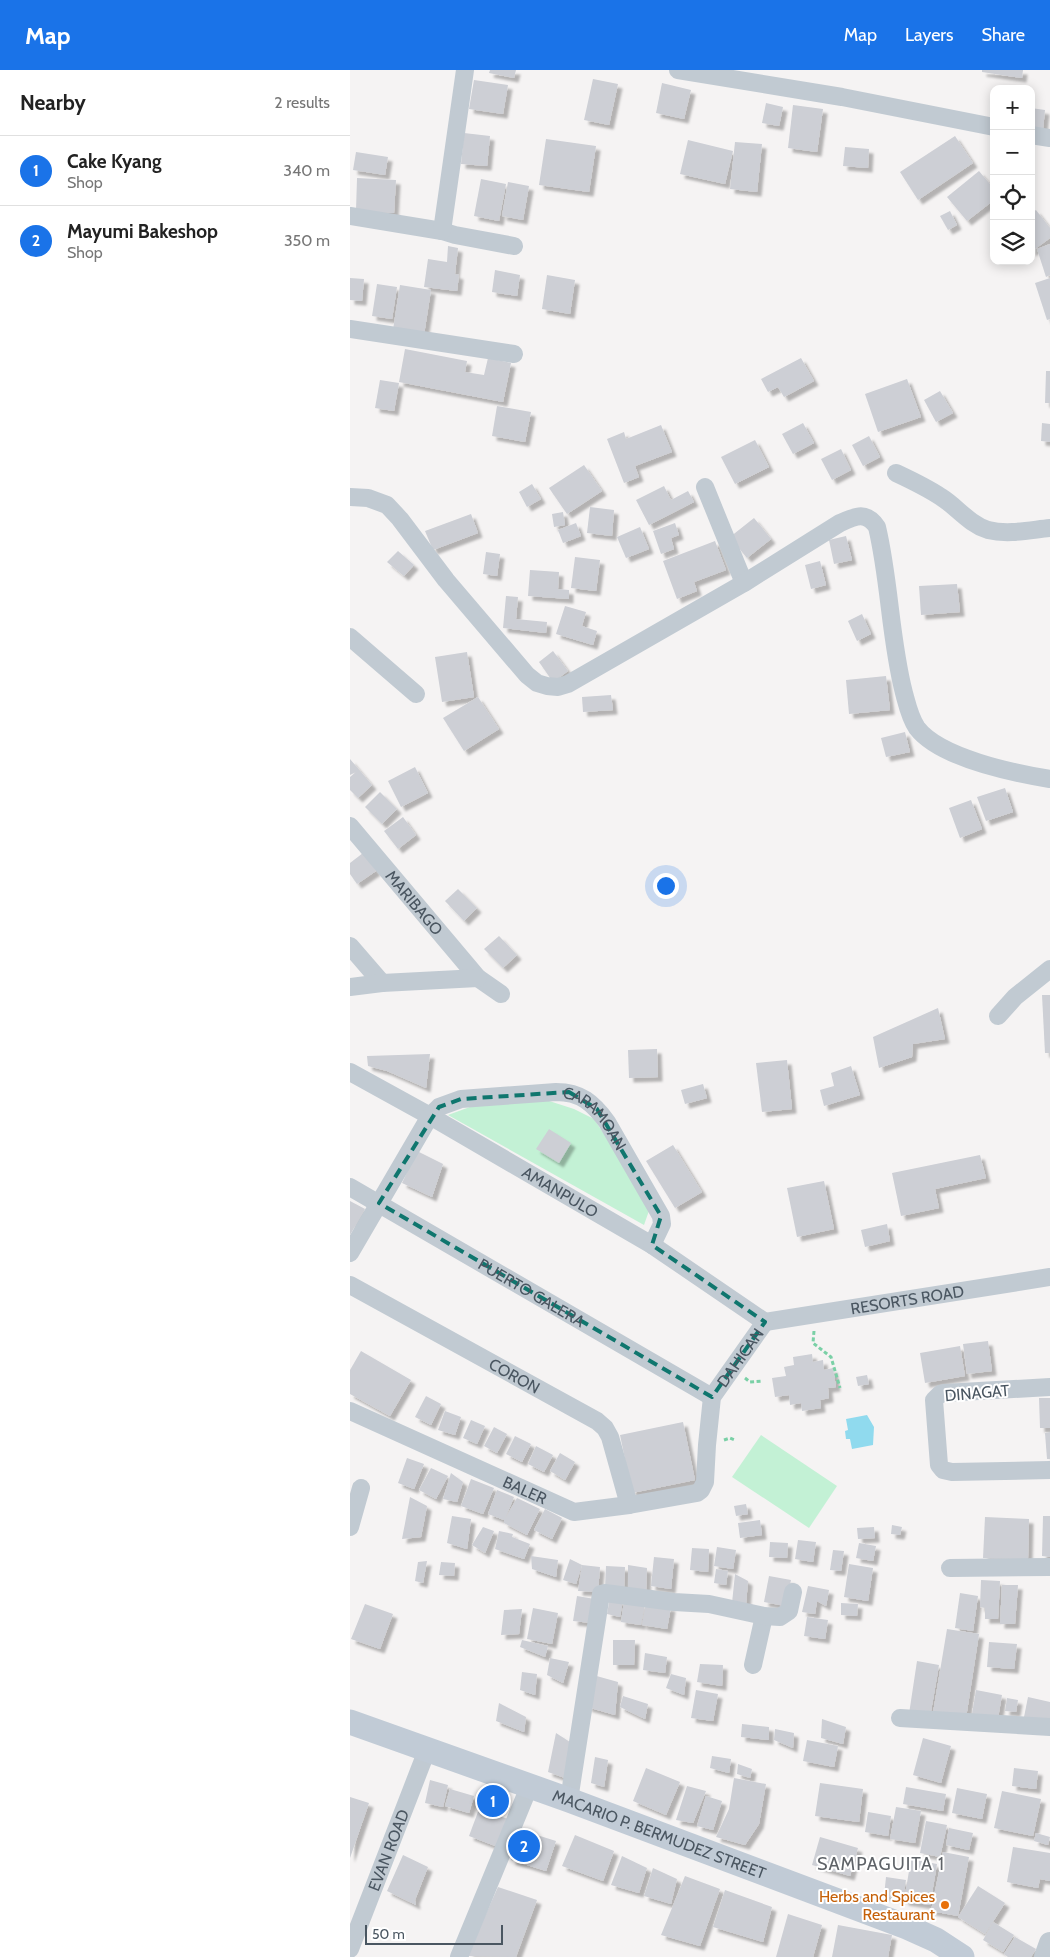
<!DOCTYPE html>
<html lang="en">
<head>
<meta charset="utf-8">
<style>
	:root { --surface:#fff; --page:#f6f6f6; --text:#222; --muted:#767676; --line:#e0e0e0; --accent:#1a73e8 }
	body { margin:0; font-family:Cabin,sans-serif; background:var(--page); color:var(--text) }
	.controls { position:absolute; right:15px; top:15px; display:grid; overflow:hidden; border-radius:10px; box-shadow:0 2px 12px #0003 }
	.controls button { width:45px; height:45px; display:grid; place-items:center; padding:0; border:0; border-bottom:1px solid var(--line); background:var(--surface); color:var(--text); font:25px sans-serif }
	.scale { position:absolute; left:15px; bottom:12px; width:138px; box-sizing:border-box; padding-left:5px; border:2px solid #4a5661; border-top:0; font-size:14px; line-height:18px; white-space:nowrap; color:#4a5661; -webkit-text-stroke:4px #fff; paint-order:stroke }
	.you { position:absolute; left:315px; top:815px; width:18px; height:18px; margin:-12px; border:4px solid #fff; border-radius:50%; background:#1a73e8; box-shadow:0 0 0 8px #1a73e833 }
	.badge { display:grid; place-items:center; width:32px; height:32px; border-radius:50%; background:var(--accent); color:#fff; font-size:16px; font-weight:700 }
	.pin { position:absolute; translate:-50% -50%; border:2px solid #fff; box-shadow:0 1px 5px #0006 }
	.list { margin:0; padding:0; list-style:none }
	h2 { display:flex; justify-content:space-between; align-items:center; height:65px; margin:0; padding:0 20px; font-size:21px }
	h2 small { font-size:16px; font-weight:400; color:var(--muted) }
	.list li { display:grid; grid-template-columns:32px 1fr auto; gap:15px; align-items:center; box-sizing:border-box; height:70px; padding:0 20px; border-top:1px solid var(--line) }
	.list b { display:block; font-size:19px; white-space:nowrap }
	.list p { margin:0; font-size:16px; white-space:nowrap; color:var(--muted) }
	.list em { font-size:16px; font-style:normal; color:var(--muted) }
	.icon { flex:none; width:28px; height:28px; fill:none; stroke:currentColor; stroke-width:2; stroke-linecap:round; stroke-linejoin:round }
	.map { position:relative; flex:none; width:700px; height:1887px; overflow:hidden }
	header { display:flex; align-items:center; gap:30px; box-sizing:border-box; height:70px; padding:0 25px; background:var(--accent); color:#fff }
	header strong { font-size:24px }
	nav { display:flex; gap:28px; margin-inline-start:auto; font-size:18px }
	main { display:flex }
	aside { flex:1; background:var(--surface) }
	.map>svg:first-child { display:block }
</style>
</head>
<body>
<header>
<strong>Map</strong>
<nav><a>Map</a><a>Layers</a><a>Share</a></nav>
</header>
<main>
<aside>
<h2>Nearby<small>2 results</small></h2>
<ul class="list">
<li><span class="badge">1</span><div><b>Cake Kyang</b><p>Shop</p></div><em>340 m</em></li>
<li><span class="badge">2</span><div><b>Mayumi Bakeshop</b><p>Shop</p></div><em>350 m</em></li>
</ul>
</aside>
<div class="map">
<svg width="700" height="1887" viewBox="0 0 700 1887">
	<defs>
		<filter id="shadow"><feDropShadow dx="4.5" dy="4.5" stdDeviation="1" flood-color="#0004"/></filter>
	</defs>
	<rect width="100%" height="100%" fill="#f5f3f3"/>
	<!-- green -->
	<g fill="#c3f1d5">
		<polygon points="193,1029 224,1039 244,1049 301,1135 294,1155 98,1045 139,1030"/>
		<polygon points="411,1365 487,1416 459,1458 382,1407"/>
	</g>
	<!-- water -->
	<polygon fill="#90daee" points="517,1345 524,1357 523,1375 502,1379 500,1369 496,1369 495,1361 498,1360 496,1349"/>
	<!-- building -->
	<g fill="#cdcfd5" filter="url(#shadow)">
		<polygon points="140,0 166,0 164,8 139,3"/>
		<polygon points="632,0 673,0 672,8 632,2"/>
		<polygon points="243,9 268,14 259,55 234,50"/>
		<polygon points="124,10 158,15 153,44 119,39"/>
		<polygon points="312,13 341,20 334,49 306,43"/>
		<polygon points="416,33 433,37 429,56 412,53"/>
		<polygon points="443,35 473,39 467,82 438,78"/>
		<polygon points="681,38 695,40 693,59 681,58"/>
		<polygon points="114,63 140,66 137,96 111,94"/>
		<polygon points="605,66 623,93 568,130 550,102"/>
		<polygon points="196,69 246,76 239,122 189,115"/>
		<polygon points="338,70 383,81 375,114 330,104"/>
		<polygon points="385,72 412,74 407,122 380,119"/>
		<polygon points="495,77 519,79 518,98 493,96"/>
		<polygon points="6,82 38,87 35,105 3,100"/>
		<polygon points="629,101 644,119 644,130 617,151 597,127"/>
		<polygon points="7,108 46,110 44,143 6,141"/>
		<polygon points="131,109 156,114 149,151 124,146"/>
		<polygon points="158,112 179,116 173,150 152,146"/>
		<polygon points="686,140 700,158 700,168 681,182 681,143"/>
		<polygon points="600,141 607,155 598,160 590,146"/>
		<polygon points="700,174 700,205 696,207 687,179"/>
		<polygon points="98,176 108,178 105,204 109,205 107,221 74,217 78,189 97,192"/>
		<polygon points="145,200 170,205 167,226 142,222"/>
		<polygon points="197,205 225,210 220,244 192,239"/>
		<polygon points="0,208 14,209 12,231 0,230"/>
		<polygon points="700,208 700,249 697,250 685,213"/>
		<polygon points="27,214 47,217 42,249 22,246"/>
		<polygon points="50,215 81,220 74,265 43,260"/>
		<polygon points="55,279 117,291 115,302 134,305 138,288 161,293 153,332 49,312"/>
		<polygon points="451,288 464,311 434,327 428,317 418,322 411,309"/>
		<polygon points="696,301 700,301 700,333 695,333"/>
		<polygon points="557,309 571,347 528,362 515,324"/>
		<polygon points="30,310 49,313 44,341 25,338"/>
		<polygon points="590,321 603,343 586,352 574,330"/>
		<polygon points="147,336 181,342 175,372 142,366"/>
		<polygon points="453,353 464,373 443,384 432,364"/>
		<polygon points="692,353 700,354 700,372 691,371"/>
		<polygon points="311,355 322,382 285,396 289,407 274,413 257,369 274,362 276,369"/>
		<polygon points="519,366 530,387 513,396 502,375"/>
		<polygon points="405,370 419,397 385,414 371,387"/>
		<polygon points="491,379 501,400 482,410 471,389"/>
		<polygon points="234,395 252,421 217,444 199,418"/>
		<polygon points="182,414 191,429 177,437 169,422"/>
		<polygon points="314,416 321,430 338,421 344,432 299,455 286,430"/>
		<polygon points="240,437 264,440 262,466 237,463"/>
		<polygon points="213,442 215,455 204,457 202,444"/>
		<polygon points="121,444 128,463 83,480 75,461"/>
		<polygon points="404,448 421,469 397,488 380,467"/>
		<polygon points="226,453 231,466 213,473 208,460"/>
		<polygon points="325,453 329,465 321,468 324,479 311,484 303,461"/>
		<polygon points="290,457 299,479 276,488 267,467"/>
		<polygon points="496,466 502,490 484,494 479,470"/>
		<polygon points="365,471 376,500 344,512 347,521 327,529 313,491"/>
		<polygon points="48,481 64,495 54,506 37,492"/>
		<polygon points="136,482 150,484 147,506 133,504"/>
		<polygon points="225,487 250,490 246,521 221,518"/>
		<polygon points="470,491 476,515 461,519 455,495"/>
		<polygon points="180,500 209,502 208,519 219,520 219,529 178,526"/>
		<polygon points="607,514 610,542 571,545 569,516"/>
		<polygon points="156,526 168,527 166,549 197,552 196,563 153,558"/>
		<polygon points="215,536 236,542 232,556 247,561 243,575 206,564"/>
		<polygon points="512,544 521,564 507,571 498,551"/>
		<polygon points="203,581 218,601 203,612 189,592"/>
		<polygon points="117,582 124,627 92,632 85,587"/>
		<polygon points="536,606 540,640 499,644 496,610"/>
		<polygon points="261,625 263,640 233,642 232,627"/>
		<polygon points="128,627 149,659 114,681 93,648"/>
		<polygon points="555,662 560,682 536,687 531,668"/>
		<polygon points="0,689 22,715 8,728 0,720 0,707 6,702 0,705"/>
		<polygon points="65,697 78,723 51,737 38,711"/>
		<polygon points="655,718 663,742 636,751 627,727"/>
		<polygon points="30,722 47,739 32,754 15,737"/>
		<polygon points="621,730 632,759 610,768 599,738"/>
		<polygon points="53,747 66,765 48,779 34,761"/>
		<polygon points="13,783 26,801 7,814 0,804 0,793"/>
		<polygon points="108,819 127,838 114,851 95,831"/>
		<polygon points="149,866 167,885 153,898 134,879"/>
		<polygon points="692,925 700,925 700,983 695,983"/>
		<polygon points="588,938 595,969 563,974 562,987 529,998 523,967"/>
		<polygon points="307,979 308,1007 279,1008 278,980"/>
		<polygon points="80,984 76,1018 37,1001 18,996 17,986"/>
		<polygon points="437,990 442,1039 412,1042 406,993"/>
		<polygon points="501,996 510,1025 474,1036 470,1020 484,1016 481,1003"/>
		<polygon points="353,1014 357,1028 335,1034 331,1020"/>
		<polygon points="199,1059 221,1073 209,1093 186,1079"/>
		<polygon points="323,1075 352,1122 325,1138 296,1091"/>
		<polygon points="67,1081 93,1094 82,1127 52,1113"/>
		<polygon points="630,1085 636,1108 585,1119 589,1138 551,1146 542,1103"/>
		<polygon points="474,1111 484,1159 447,1167 437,1118"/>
		<polygon points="0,1131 15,1139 0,1165"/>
		<polygon points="537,1154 540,1171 515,1177 511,1160"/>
		<polygon points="638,1271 642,1301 617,1304 613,1274"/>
		<polygon points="610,1276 615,1306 575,1313 570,1283"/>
		<polygon points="11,1281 61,1310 40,1346 0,1324 0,1300"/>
		<polygon points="462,1284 463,1292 473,1290 474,1300 483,1298 486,1317 478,1318 479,1328 470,1330 471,1338 452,1341 451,1333 440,1335 439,1325 425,1327 422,1308 436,1306 434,1297 444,1295 443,1287"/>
		<polygon points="517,1305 519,1314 508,1316 506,1307"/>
		<polygon points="76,1326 91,1334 81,1355 65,1347"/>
		<polygon points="689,1328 700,1328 700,1358 690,1358"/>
		<polygon points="95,1341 111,1347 105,1365 88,1360"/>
		<polygon points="121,1350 135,1356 127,1374 113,1368"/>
		<polygon points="333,1352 345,1410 282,1423 270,1365"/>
		<polygon points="144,1357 157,1364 147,1383 134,1376"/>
		<polygon points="700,1362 700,1389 697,1389 695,1363"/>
		<polygon points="165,1366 181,1374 172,1392 156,1384"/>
		<polygon points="186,1376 203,1385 194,1402 178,1394"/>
		<polygon points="210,1383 225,1392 215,1410 200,1401"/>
		<polygon points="57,1388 74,1394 64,1419 48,1413"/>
		<polygon points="81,1398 98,1406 86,1429 69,1420"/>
		<polygon points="101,1403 113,1412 107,1432 93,1429"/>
		<polygon points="121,1409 144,1418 133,1444 111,1436"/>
		<polygon points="147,1420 164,1427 155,1449 167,1428 190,1439 177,1465 154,1453 154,1450 138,1444"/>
		<polygon points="60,1427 77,1436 71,1467 52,1469"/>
		<polygon points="396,1434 398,1444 386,1446 384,1436"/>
		<polygon points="195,1439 212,1448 202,1469 184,1460"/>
		<polygon points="102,1446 121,1449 117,1479 97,1473"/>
		<polygon points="693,1446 700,1446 700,1487 692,1486"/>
		<polygon points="635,1447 679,1449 678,1489 633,1488"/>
		<polygon points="410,1450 412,1465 390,1468 388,1453"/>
		<polygon points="542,1455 552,1457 550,1465 541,1464"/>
		<polygon points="133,1457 144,1461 135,1483 122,1475"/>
		<polygon points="524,1457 525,1468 508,1469 507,1458"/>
		<polygon points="149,1461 163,1464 162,1467 180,1474 174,1489 145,1479"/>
		<polygon points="448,1470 466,1472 463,1492 445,1489"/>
		<polygon points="420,1472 438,1473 437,1488 419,1487"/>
		<polygon points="509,1473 526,1476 523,1491 506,1488"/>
		<polygon points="367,1477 386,1480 383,1499 364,1496"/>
		<polygon points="342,1478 359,1479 358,1502 340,1500"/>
		<polygon points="483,1480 494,1481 491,1501 480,1500"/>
		<polygon points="181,1486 208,1490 206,1507 182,1499"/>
		<polygon points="304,1487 324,1489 321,1519 301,1516"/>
		<polygon points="220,1489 232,1495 250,1497 248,1522 228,1521 232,1495 226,1514 213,1510"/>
		<polygon points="77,1491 73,1513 65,1511 68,1492"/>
		<polygon points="91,1492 105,1493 104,1506 89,1505"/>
		<polygon points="499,1494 523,1498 518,1531 494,1527"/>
		<polygon points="278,1495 297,1498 296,1523 278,1522"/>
		<polygon points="256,1496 275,1497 274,1519 255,1518"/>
		<polygon points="366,1499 378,1501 376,1515 364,1513"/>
		<polygon points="385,1504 398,1511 396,1534 382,1533"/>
		<polygon points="419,1506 441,1510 435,1536 414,1532"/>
		<polygon points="631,1510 650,1511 648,1549 635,1549 635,1538 630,1537"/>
		<polygon points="652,1515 668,1515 665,1554 650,1554"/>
		<polygon points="458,1516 479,1520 476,1536 467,1531 465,1544 452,1542"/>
		<polygon points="610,1523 628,1526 623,1561 605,1558"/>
		<polygon points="227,1526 245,1529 241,1553 223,1551"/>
		<polygon points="260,1527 273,1530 270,1547 257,1544"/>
		<polygon points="274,1531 295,1534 291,1555 271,1552"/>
		<polygon points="296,1533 321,1537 317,1559 292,1555"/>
		<polygon points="491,1533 508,1534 507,1546 491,1545"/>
		<polygon points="15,1534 43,1544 30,1579 1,1569"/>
		<polygon points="183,1538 208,1543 202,1574 177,1569"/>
		<polygon points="172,1539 169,1564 151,1565 154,1540"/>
		<polygon points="457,1547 478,1550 475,1569 454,1566"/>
		<polygon points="597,1559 629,1564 616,1648 583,1643"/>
		<polygon points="172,1570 198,1576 195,1587 170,1577"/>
		<polygon points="263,1570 285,1570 284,1595 263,1595"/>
		<polygon points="639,1572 667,1574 664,1599 637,1597"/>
		<polygon points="295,1583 317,1587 315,1603 293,1600"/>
		<polygon points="200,1588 219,1592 213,1613 197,1605"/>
		<polygon points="567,1591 589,1595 580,1647 559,1644"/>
		<polygon points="350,1594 373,1595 372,1616 347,1612"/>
		<polygon points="172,1602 187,1604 185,1625 170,1620"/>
		<polygon points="321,1604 336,1608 334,1625 316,1618"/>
		<polygon points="243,1605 268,1612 265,1645 237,1637"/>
		<polygon points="346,1620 368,1624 363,1651 341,1648"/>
		<polygon points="626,1620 652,1625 648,1648 622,1644"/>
		<polygon points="273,1626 298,1634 295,1649 270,1637"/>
		<polygon points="678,1627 700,1632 700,1652 674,1647"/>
		<polygon points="657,1628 668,1630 666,1642 655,1641"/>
		<polygon points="149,1633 176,1647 174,1662 146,1651"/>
		<polygon points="472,1649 496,1657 493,1674 471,1668"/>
		<polygon points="392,1654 419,1657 419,1670 391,1667"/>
		<polygon points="425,1659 444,1663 443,1678 424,1670"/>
		<polygon points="206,1663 223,1674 215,1708 198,1702"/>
		<polygon points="573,1668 601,1676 591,1713 563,1705"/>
		<polygon points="457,1670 488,1676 484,1697 453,1691"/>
		<polygon points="362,1686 381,1689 379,1703 360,1698"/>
		<polygon points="245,1687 258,1690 254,1717 241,1713"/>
		<polygon points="388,1694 402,1699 400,1708 387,1704"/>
		<polygon points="296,1698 330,1712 316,1745 283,1731"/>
		<polygon points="664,1698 688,1701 686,1719 662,1716"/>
		<polygon points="384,1708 416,1714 409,1754 395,1775 366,1767 379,1739"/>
		<polygon points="80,1710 98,1715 93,1737 75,1733"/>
		<polygon points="470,1713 513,1719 509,1752 465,1746"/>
		<polygon points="337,1716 356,1721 343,1753 326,1750"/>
		<polygon points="556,1717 596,1724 593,1741 553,1734"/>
		<polygon points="607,1718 637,1724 632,1749 602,1743"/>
		<polygon points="100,1719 124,1726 119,1743 95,1736"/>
		<polygon points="652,1721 691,1729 683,1766 644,1758"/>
		<polygon points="356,1726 372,1731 363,1760 347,1756"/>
		<polygon points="0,1727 19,1733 0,1788"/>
		<polygon points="546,1737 571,1741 565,1773 540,1769"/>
		<polygon points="129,1739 158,1749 148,1777 119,1766"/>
		<polygon points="518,1742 541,1746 538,1766 515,1762"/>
		<polygon points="576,1751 597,1755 590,1787 570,1783"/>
		<polygon points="599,1758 623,1763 619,1780 596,1775"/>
		<polygon points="171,1760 206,1771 196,1801 161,1790"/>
		<polygon points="686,1763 700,1767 698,1775 684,1771"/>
		<polygon points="225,1765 264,1781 253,1811 212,1796"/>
		<polygon points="470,1767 508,1778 500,1806 462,1795"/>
		<polygon points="663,1777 700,1783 700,1811 690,1809 688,1818 657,1812"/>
		<polygon points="593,1782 619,1787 608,1846 581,1841"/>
		<polygon points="53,1785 78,1797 65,1830 66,1835 37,1821"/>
		<polygon points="272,1786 297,1798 289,1823 261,1815"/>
		<polygon points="561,1789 587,1794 580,1835 554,1831"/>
		<polygon points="303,1798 327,1809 321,1834 294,1826"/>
		<polygon points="335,1806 370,1819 350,1876 311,1865"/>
		<polygon points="536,1807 556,1810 553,1829 534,1826"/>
		<polygon points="628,1816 655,1833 635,1864 608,1847"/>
		<polygon points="148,1817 187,1830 166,1887 117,1886"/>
		<polygon points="375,1820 422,1837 413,1872 363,1857"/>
		<polygon points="438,1844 472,1855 463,1887 426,1887"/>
		<polygon points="643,1852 664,1865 653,1882 633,1870"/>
		<polygon points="488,1855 542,1865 538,1887 482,1887"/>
		<polygon points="665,1867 686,1879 681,1887 658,1887 654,1884"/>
	</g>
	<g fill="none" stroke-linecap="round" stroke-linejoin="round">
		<!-- path -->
		<g stroke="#7ad0a6" stroke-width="3" stroke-dasharray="4 2.5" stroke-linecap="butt">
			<polyline points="464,1261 463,1273 481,1287 490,1318"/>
			<polyline points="395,1308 400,1312 413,1311"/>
			<polyline points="374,1370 380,1368 385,1370"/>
		</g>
		<!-- minor -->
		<g stroke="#c1cad2" stroke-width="18">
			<polyline points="328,0 492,27 644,57"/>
			<polyline points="681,65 700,68"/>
			<polyline points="0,146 92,161 105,165 164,176"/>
			<polyline points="92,161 115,0"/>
			<polyline points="0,259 164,284"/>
			<path d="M546,403c15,7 30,14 45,24 16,10 28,27 47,33 20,5 42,0 62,-2"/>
			<polyline points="355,417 394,513"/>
			<path d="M0,427l18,1 19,7 13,14 46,61 81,95 10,8 10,3 11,1 10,-3 176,-101 96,-60c16,-7 26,-12 37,4 13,55 13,112 27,166 3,11 6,25 13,35 23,30 97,45 133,51"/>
			<polyline points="0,567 66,624"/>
			<path id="s1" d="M0,756l128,152 23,16"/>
			<polyline points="0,876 32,913"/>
			<polyline points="0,917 32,913 128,908"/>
			<polyline points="648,946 665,927 700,899"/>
			<path id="s2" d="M0,1002l80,44 222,129 113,77"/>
			<path id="s3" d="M0,1117l362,210"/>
			<path id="s4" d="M0,1183l80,-137 9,-9 22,-8 95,-7c25,0 37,11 51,30l54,94 1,8 -10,21"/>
			<path id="s5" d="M0,1215l247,136 8,7 5,9 19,68"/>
			<path id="s6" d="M415,1252l285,-45"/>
			<polyline points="700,1317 594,1323 590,1324 584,1330 589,1395 593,1400 602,1402 700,1400"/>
			<path id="s7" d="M0,1341l224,101 55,-7 68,-12 4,-3 4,-8 2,-37 5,-48 53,-75"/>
			<polyline points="0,1457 11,1418"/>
			<polyline points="600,1498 700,1497"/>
			<polyline points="403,1595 414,1546"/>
			<polyline points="550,1648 700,1657"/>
			<polyline points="219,1730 251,1524 255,1523 324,1532 359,1534 414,1546 430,1547 439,1541 443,1522"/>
			<path id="s8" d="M0,1879l77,-199"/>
			<polyline points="109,1887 179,1717"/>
		</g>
		<!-- tertiary -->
		<polyline stroke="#c1cad2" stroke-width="22" points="695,1887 700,1873"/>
		<!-- secondary -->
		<path stroke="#c1cbd6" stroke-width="25" id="s9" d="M0,1652l219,78 338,127 29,13 26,17"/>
	</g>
	<!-- marked area -->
	<path fill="none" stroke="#0f766e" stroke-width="4" stroke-dasharray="10 6" stroke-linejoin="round" d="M219,1022l28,17 64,107 -9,29 113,77 -53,75 -333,-194 60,-96 22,-8z"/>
	<!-- markers -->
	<circle fill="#e8710a" stroke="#fff" stroke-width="2" cx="595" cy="1835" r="5"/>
	<g text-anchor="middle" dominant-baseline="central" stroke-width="4" stroke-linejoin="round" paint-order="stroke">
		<!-- street labels -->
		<g font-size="16" fill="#4a5661" stroke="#fff">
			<text stroke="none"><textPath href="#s1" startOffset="100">MARIBAGO</textPath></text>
			<text stroke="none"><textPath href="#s4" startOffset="340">CARAMOAN</textPath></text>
			<text stroke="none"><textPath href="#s2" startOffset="242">AMANPULO</textPath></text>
			<text stroke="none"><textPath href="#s3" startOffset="210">PUERTO GALERA</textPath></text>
			<text stroke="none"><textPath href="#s6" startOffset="144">RESORTS ROAD</textPath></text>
			<text stroke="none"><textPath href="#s7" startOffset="518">DAHICAN</textPath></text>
			<text stroke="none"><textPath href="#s5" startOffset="188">CORON</textPath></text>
			<text transform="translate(627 1323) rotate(-5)">DINAGAT</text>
			<text stroke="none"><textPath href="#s7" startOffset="192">BALER</textPath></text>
			<text stroke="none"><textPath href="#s9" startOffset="329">MACARIO P. BERMUDEZ STREET</textPath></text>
			<text stroke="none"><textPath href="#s8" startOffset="106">EVAN ROAD</textPath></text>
		</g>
		<!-- food labels -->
		<g font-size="16" fill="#c56008" stroke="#fff" text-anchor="end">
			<text x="585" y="1826">Herbs and Spices<tspan x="585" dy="18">Restaurant</tspan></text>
		</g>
		<!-- neighbourhood labels -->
		<g font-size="18" letter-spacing="1" fill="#5f6368" stroke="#fff">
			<text x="531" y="1794">SAMPAGUITA 1</text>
		</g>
	</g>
</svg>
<div class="controls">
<button>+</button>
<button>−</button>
<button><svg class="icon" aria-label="locate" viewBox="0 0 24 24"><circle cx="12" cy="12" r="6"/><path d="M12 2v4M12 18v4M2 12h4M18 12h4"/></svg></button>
<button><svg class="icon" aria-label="layers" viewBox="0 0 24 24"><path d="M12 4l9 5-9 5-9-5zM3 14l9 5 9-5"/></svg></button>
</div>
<div class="scale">50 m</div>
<div class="you"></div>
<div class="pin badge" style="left:143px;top:1731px">1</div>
<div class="pin badge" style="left:174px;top:1776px">2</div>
</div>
</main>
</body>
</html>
